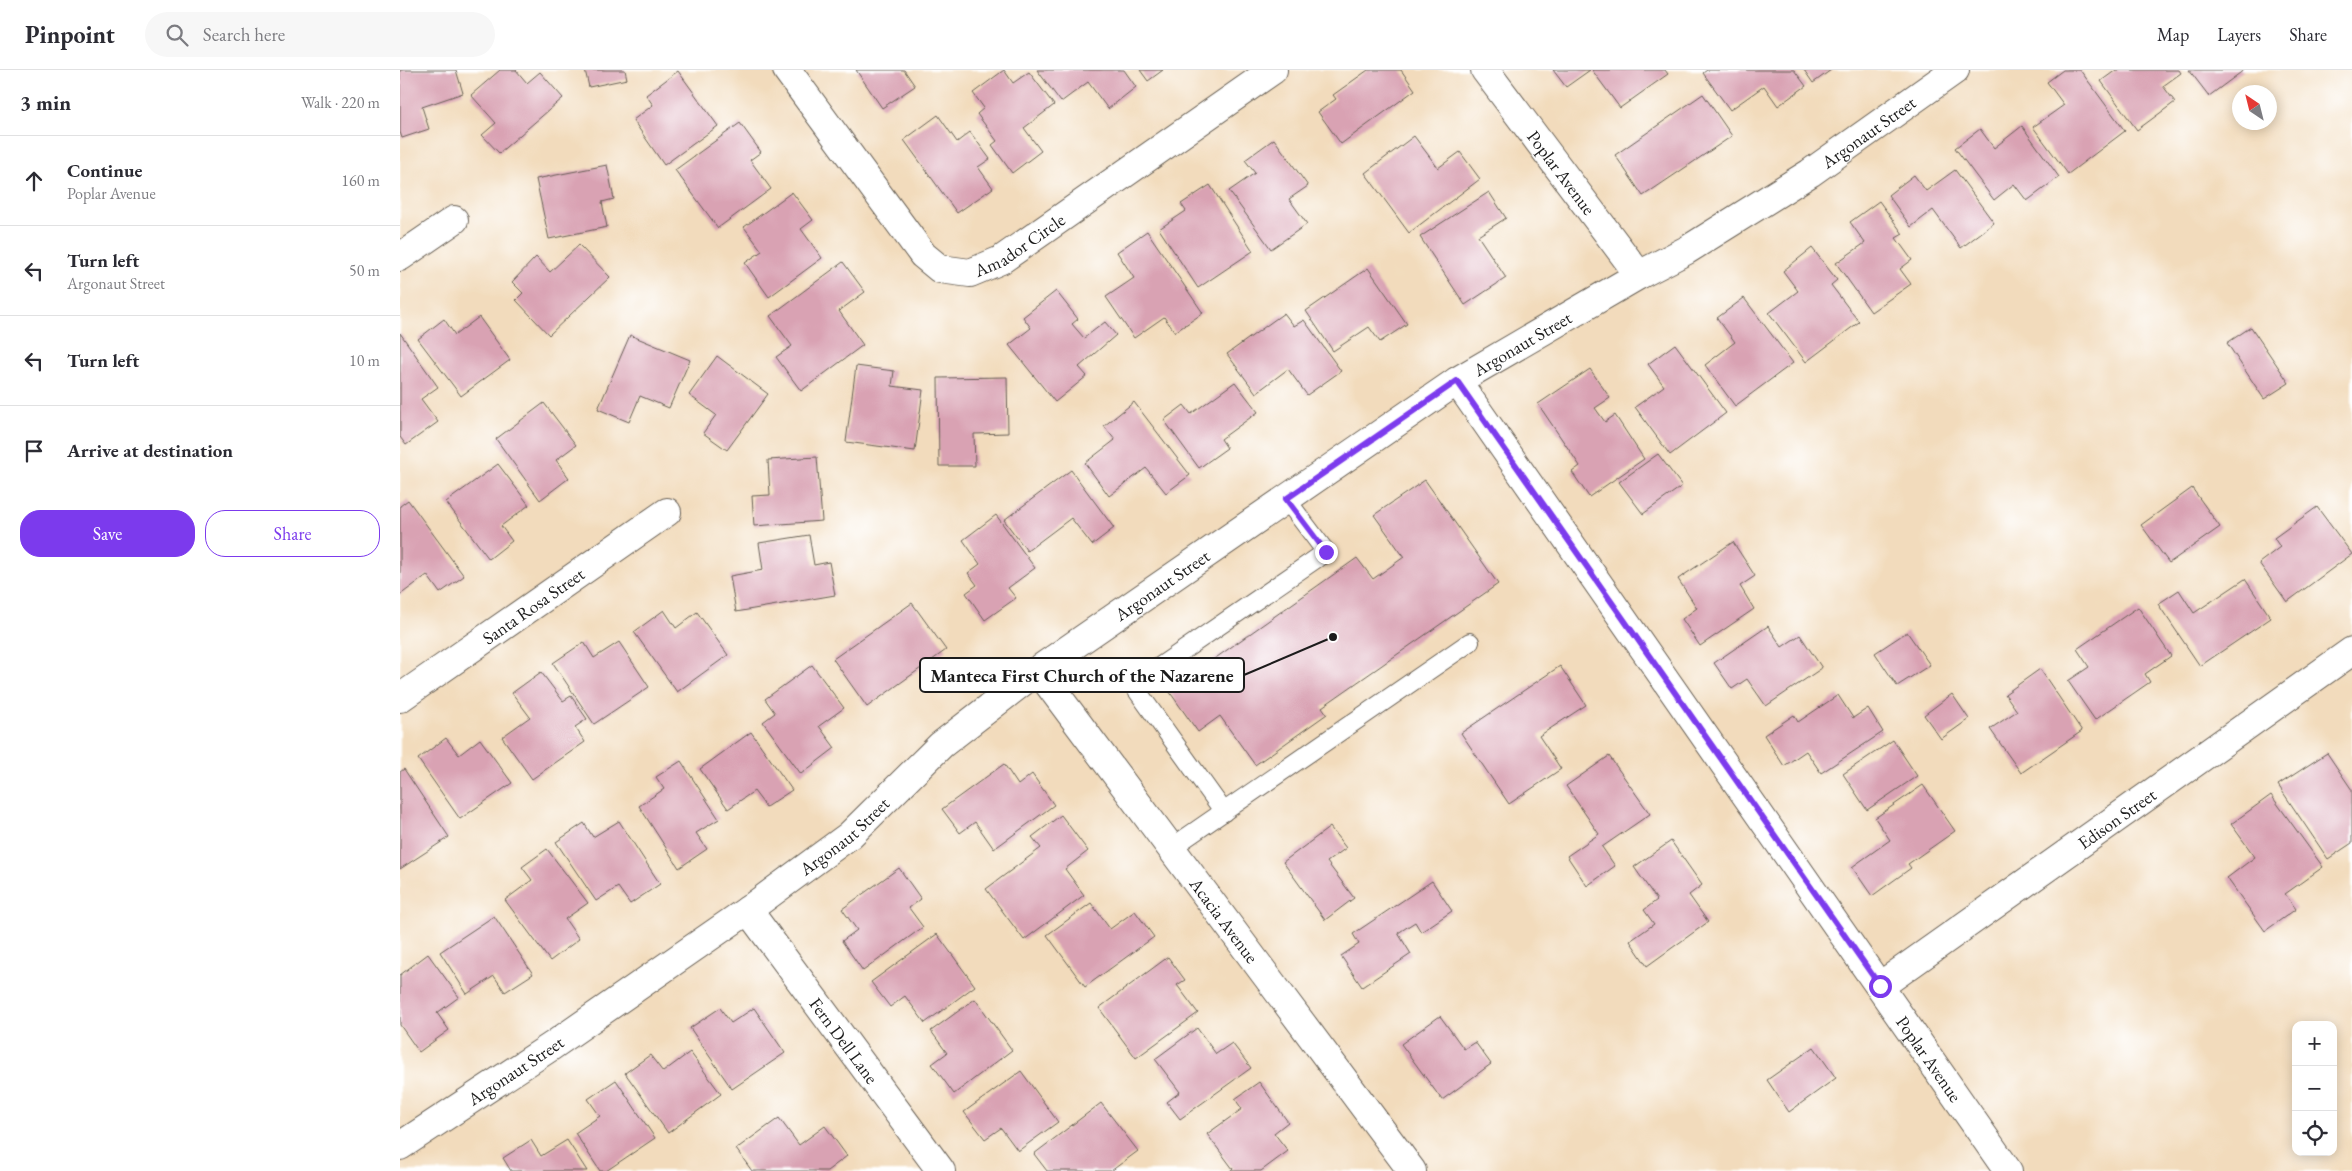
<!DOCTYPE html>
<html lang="en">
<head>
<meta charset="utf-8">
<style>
	:root { --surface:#fff; --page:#f7f7f7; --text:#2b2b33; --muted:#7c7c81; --line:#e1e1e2; --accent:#7c3aed }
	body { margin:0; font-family:"EB Garamond",serif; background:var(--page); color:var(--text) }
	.controls { position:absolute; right:15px; bottom:15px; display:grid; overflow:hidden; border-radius:10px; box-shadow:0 2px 12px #0003 }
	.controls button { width:45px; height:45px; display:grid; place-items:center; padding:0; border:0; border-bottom:1px solid var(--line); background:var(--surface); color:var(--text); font:25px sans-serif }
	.compass { position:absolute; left:1832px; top:15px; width:45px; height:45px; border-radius:50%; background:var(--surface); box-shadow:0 2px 12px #0003; rotate:325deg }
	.stop { position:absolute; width:15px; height:15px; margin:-11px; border:4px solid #7c3aed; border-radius:50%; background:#fff }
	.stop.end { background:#7c3aed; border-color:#fff; box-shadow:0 1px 5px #0008 }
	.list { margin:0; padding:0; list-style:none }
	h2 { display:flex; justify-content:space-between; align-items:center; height:65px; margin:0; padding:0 20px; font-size:21px }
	h2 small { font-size:16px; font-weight:400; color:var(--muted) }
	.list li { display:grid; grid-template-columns:32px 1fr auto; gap:15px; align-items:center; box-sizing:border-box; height:90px; padding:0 20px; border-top:1px solid var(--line) }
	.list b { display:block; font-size:19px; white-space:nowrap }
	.list p { margin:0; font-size:16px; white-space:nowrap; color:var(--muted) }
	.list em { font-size:16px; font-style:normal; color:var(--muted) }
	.actions { display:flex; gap:10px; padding:15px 20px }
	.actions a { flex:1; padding:11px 0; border:1px solid var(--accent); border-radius:20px; text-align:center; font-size:18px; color:var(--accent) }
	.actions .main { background:var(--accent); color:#fff }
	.icon { flex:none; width:28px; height:28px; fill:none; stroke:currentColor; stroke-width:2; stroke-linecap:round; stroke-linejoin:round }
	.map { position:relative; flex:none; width:1952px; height:1101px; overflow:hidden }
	header { display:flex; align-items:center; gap:30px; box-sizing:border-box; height:70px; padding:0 25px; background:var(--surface); border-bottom:1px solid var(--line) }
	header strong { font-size:24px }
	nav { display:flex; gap:28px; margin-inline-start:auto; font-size:18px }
	.search { width:350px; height:45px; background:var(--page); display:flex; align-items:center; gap:12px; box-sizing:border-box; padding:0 18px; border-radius:28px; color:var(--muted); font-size:19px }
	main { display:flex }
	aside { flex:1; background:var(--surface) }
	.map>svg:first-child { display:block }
</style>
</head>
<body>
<header>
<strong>Pinpoint</strong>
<div class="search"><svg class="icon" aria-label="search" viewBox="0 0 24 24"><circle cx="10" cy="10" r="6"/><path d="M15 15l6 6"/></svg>Search here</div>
<nav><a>Map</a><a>Layers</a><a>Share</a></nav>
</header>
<main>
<aside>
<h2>3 min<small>Walk · 220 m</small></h2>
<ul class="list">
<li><svg class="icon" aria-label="ahead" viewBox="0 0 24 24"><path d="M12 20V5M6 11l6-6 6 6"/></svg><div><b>Continue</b><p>Poplar Avenue</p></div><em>160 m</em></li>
<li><svg class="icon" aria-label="left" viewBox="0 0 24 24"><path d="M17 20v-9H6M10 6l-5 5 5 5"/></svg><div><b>Turn left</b><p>Argonaut Street</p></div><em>50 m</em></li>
<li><svg class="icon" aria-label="left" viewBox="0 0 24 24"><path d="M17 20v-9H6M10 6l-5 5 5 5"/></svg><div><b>Turn left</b></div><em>10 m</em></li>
<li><svg class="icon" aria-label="arrive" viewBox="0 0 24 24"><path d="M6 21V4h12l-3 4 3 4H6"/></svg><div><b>Arrive at destination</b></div></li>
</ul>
<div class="actions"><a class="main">Save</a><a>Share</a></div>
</aside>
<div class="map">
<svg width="1952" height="1101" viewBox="0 0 1952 1101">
	<rect width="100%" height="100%" fill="#fff"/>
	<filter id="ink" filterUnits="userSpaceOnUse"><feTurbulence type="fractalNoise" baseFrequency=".02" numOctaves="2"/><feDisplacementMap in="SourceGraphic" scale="10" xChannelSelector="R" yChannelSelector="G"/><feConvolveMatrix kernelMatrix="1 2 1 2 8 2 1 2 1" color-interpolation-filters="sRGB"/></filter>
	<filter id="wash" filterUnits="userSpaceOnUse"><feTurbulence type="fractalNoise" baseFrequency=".0096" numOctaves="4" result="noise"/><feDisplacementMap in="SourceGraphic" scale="20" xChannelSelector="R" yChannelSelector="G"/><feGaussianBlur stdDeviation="1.12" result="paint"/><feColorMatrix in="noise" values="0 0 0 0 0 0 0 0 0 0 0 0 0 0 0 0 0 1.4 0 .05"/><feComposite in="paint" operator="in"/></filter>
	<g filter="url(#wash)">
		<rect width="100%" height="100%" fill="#f2dbbc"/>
		<g id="blocks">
			<!-- building -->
			<g fill="#d9a2b3">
				<polygon points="0,0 56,0 63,23 22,37 29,59 2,68 0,62"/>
				<polygon points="100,0 116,0 127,13 140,2 163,28 99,83 82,65 96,53 71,25"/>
				<polygon points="185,0 225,0 227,9 189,17"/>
				<polygon points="456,0 504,0 515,16 482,38"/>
				<polygon points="604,0 613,13 629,2 654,35 624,58 641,81 612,103 592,75 597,71 577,44 584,38 573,23"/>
				<polygon points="637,0 724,0 736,17 708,39 688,12 661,32"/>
				<polygon points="740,0 763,0 748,11"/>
				<polygon points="968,0 1001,0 1015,20 941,74 918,42 936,29 933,25"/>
				<polygon points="1153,0 1190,0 1166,17"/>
				<polygon points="1192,0 1265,0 1268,4 1220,38"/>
				<polygon points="1307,0 1394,0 1406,16 1378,36 1364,16 1330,40 1303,3"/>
				<polygon points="1404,0 1431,0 1413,13"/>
				<polygon points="1663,0 1680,0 1725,61 1668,104 1633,57 1664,35 1647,12"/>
				<polygon points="1716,0 1779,0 1781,3 1763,16 1775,32 1737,60 1701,11"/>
				<polygon points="1789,0 1844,0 1809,26"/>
				<polygon points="278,1 318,56 264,95 233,50 253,35 246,25"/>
				<polygon points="1303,24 1332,66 1243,126 1215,85"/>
				<polygon points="538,45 557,72 570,62 590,89 578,97 593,118 557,143 504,70"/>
				<polygon points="340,53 361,82 350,90 371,119 318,158 275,100"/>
				<polygon points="1622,56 1659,107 1627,131 1614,114 1594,130 1555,78 1580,59 1594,78"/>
				<polygon points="1014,66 1038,98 1060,82 1080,109 1009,163 965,103"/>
				<polygon points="874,69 908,116 889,129 907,154 871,179 829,121 855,103 845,90"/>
				<polygon points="207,95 214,129 202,132 207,157 149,169 136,109"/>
				<polygon points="1555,100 1594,153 1561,178 1533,140 1511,157 1488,125 1514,105 1526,121"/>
				<polygon points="810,115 853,181 798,218 759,159 786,141 781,134"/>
				<polygon points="392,122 413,150 401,159 422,188 369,227 345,193 362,181 344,157"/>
				<polygon points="1089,122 1106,148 1078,166 1106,208 1065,235 1020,167"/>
				<polygon points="1479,131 1503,164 1496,168 1512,190 1500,199 1511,214 1471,242 1436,193 1465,173 1450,152"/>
				<polygon points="747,161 803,243 775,262 764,247 734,268 706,227 734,208 717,182"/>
				<polygon points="179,175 210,207 149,265 116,230 123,223 112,212 136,187 150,202"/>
				<polygon points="1412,178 1437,210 1431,215 1459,252 1406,292 1369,243 1398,221 1383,201"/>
				<polygon points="443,192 465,222 439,241 463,275 401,321 376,287 392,276 370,246"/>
				<polygon points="968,198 1007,254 980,272 969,257 933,281 906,241"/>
				<polygon points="656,221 678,249 672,254 684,268 705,252 716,265 679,297 687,306 655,332 609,275 631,258 623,247"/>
				<polygon points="1344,228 1393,293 1335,336 1305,295 1335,272 1317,248"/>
				<polygon points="884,243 894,256 904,250 941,301 907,325 888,299 856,323 827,284"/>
				<polygon points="79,247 110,290 61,326 18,269 44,249 55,265"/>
				<polygon points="1851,257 1889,313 1864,329 1827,273"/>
				<polygon points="0,263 38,317 21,329 38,352 6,375 0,367"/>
				<polygon points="230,265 290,290 269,338 240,326 229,352 198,339"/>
				<polygon points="1275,274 1326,343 1270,385 1235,337 1264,316 1248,294"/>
				<polygon points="317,286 368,324 327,380 303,363 316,345 289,325"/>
				<polygon points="456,296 494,301 492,316 523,320 515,381 446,372"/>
				<polygon points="1190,299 1210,328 1195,338 1205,352 1215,345 1244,389 1189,427 1172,402 1180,396 1138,334"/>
				<polygon points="607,307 608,363 574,364 575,396 539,396 538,308"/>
				<polygon points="835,312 858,342 821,369 827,378 799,398 764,350 784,335 791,344"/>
				<polygon points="734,332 790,405 766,423 746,398 709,426 685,393 715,370 704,356"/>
				<polygon points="144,333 176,375 156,390 169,408 140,430 96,369"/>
				<polygon points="1258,384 1282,416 1243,444 1219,412"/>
				<polygon points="417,387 422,451 354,456 352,426 370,425 368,390"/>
				<polygon points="98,394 129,435 101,456 112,471 89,489 46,432"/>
				<polygon points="671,400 714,458 692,475 671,448 627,481 604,450"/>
				<polygon points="1025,410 1098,514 922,637 927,644 855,695 820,646 798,662 769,621 957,488 973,509 1004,487 974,445"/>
				<polygon points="1792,418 1820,457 1769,493 1741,455"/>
				<polygon points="8,430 64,506 40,523 27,505 0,525 0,436"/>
				<polygon points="1917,437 1952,484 1887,532 1859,493 1880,477 1874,468"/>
				<polygon points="596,445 635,498 608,518 616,528 585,550 566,523 577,515 568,503 580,494 563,470"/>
				<polygon points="409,465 414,495 429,492 435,525 336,542 330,506 363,500 359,473"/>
				<polygon points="1333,472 1355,506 1340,516 1354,539 1300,576 1282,549 1297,538 1278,509"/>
				<polygon points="1845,509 1871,548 1800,596 1758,534 1779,520 1794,543"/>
				<polygon points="512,533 546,580 467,637 433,589"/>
				<polygon points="1738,537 1771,586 1745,604 1750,612 1695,650 1668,611 1689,597 1677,579"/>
				<polygon points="264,540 276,558 297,542 328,585 277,622 234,562"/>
				<polygon points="1368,556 1382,577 1400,565 1422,598 1366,636 1347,609 1332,619 1314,593"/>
				<polygon points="1507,562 1530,595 1497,616 1475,583"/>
				<polygon points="184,572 194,588 219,572 249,617 194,654 153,593"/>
				<polygon points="412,595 444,638 419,656 435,678 401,704 363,652 375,643 365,629"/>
				<polygon points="1160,596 1186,635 1139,666 1161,699 1109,734 1061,663"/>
				<polygon points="1640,599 1682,661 1621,703 1590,659 1617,641 1605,624"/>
				<polygon points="141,602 163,631 171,626 187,649 175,657 185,672 132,709 102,667 130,647 112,623"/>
				<polygon points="1552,624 1569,649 1541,669 1524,645"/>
				<polygon points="1438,625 1453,648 1468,638 1483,662 1421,703 1406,681 1384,696 1364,665 1394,645 1398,652"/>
				<polygon points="351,662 392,720 366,737 354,721 328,739 300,699"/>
				<polygon points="46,668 59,685 80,669 112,713 60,749 18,689"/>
				<polygon points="1493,670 1517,706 1467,740 1443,704"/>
				<polygon points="1927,683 1952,720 1952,773 1928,789 1878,715"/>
				<polygon points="1209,686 1250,744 1202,777 1215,796 1187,816 1167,786 1199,764 1166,716"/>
				<polygon points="281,691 319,749 296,763 307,779 279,798 239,736 264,719 256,707"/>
				<polygon points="604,694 618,715 632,704 654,735 594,779 575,752 560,763 542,739"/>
				<polygon points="4,699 49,767 0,799 0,702"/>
				<polygon points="1523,715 1555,761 1508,794 1511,798 1472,826 1452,797 1490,770 1475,748"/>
				<polygon points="1871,725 1923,797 1885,824 1896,839 1865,861 1827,808 1855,787 1831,754"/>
				<polygon points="661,745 688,781 665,799 684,825 624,870 586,819 641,778 632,767"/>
				<polygon points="219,751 260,814 230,834 218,817 196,831 156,772 184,753 193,767"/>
				<polygon points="930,757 946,778 927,792 954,828 925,850 883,792"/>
				<polygon points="1271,771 1302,815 1289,825 1308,852 1247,896 1230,871 1254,854 1244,840 1257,830 1234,797"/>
				<polygon points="147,779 188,833 165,849 179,869 150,891 105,830 132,810 122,797"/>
				<polygon points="499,798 521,829 509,838 523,857 463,901 442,871 457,860 442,839"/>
				<polygon points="1032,811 1052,841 1021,862 1015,852 998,863 1011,884 962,917 941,886 959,874 953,864"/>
				<polygon points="691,833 710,859 735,841 754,867 685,917 647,865"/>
				<polygon points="94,846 133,904 105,922 94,906 67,924 40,882"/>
				<polygon points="537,864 575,916 525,953 505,926 490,937 471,912"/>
				<polygon points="28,884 59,927 37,943 49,960 19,982 0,955 0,905"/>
				<polygon points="768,887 785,910 777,915 798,943 736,988 699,938"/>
				<polygon points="575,929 612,980 554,1024 532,994 547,983 531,961"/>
				<polygon points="320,938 331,953 354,938 385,983 332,1019 290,958"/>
				<polygon points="1040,946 1064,979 1075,972 1091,994 1042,1030 1001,974"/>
				<polygon points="797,958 816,984 832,973 851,998 780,1049 767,1032 780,1022 755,989"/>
				<polygon points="1414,977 1436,1008 1389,1042 1367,1010"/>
				<polygon points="290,982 321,1024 268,1063 225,1003 250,985 263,1002"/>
				<polygon points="621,1001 658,1052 618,1081 601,1058 585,1069 564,1042"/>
				<polygon points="216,1010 255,1068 206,1101 200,1101 175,1063 200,1046 188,1029"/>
				<polygon points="859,1012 888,1052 874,1063 888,1081 861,1101 830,1101 833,1099 807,1064 842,1039 835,1029"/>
				<polygon points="701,1033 738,1081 711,1101 647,1101 634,1084"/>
				<polygon points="379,1048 399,1075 425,1056 447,1086 427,1101 352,1101 336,1079"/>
				<polygon points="131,1070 141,1086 167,1070 187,1101 111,1101 103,1088"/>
			</g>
		</g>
	</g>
	<g filter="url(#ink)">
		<use href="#blocks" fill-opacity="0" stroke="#675f54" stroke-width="1"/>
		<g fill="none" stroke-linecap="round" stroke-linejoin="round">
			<!-- lane casing -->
			<g stroke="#675f54" stroke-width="20">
				<g id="lane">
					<polyline points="824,742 733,615 926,482 886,429"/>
					<polyline points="771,778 1070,572"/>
				</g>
			</g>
			<!-- street casing -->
			<g stroke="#675f54" stroke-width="30">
				<g id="street">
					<path id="s1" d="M387,0l136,185 17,14 30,4 31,-13 272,-190"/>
					<path id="s2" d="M1085,0l154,205"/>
					<polyline points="0,187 54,150"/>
					<path id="s3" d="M1057,311l551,790"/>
					<path id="s4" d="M638,600l374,501"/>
					<path id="s5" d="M0,628l267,-186"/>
					<path id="s6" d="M348,840l193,261"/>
					<path id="s7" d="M1480,916l472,-335"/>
					<path id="s8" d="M0,1076l152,-100 196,-136 102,-75 91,-90 97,-75 419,-289 182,-106 48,-25 123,-77 145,-103"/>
				</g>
			</g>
			<!-- lane -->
			<use href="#lane" stroke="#fff" stroke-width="18"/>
			<!-- street -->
			<use href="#street" stroke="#fff" stroke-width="28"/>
		</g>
	</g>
	<g fill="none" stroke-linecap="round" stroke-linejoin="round" filter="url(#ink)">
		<!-- route -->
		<polyline stroke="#7c3aed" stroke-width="6" points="926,482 886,429 1057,311 1480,916"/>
	</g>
	<g text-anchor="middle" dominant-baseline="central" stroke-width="5" stroke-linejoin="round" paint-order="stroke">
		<!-- street labels -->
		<g font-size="18" fill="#1c1c1c" stroke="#fff">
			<text stroke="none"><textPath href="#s8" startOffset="1788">Argonaut Street</textPath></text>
			<text stroke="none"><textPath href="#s2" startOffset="128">Poplar Avenue</textPath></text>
			<text stroke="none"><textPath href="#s1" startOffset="339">Amador Circle</textPath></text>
			<text stroke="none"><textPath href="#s8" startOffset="1382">Argonaut Street</textPath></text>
			<text stroke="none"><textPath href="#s8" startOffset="948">Argonaut Street</textPath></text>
			<text stroke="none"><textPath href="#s5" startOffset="162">Santa Rosa Street</textPath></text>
			<text stroke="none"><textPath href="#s7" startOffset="290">Edison Street</textPath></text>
			<text stroke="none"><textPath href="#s8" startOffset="542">Argonaut Street</textPath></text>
			<text stroke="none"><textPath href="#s4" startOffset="312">Acacia Avenue</textPath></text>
			<text stroke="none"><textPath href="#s6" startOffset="162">Fern Dell Lane</textPath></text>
			<text stroke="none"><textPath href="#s3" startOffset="826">Poplar Avenue</textPath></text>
			<text stroke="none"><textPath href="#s8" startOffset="138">Argonaut Street</textPath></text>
		</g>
	</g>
	<!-- callouts -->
	<path fill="none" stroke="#1c1c1c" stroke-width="2" d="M933 567L844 605"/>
	<circle fill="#1c1c1c" stroke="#fff" stroke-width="2" cx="933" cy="567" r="5"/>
	<rect fill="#fff" stroke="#1c1c1c" stroke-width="2" x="520" y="588" width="324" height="34" rx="5"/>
	<g font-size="19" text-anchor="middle" font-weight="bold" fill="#1c1c1c">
		<text x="682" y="612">Manteca First Church of the Nazarene</text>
	</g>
</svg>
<div class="controls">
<button>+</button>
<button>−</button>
<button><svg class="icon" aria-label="locate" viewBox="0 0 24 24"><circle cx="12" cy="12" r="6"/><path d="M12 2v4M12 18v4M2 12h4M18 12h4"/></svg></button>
</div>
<svg class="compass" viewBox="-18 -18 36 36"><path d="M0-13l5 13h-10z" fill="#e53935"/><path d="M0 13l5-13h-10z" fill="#7c7c81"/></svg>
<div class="stop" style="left:1480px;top:916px"></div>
<div class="stop end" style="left:926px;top:482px"></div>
</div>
</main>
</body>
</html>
